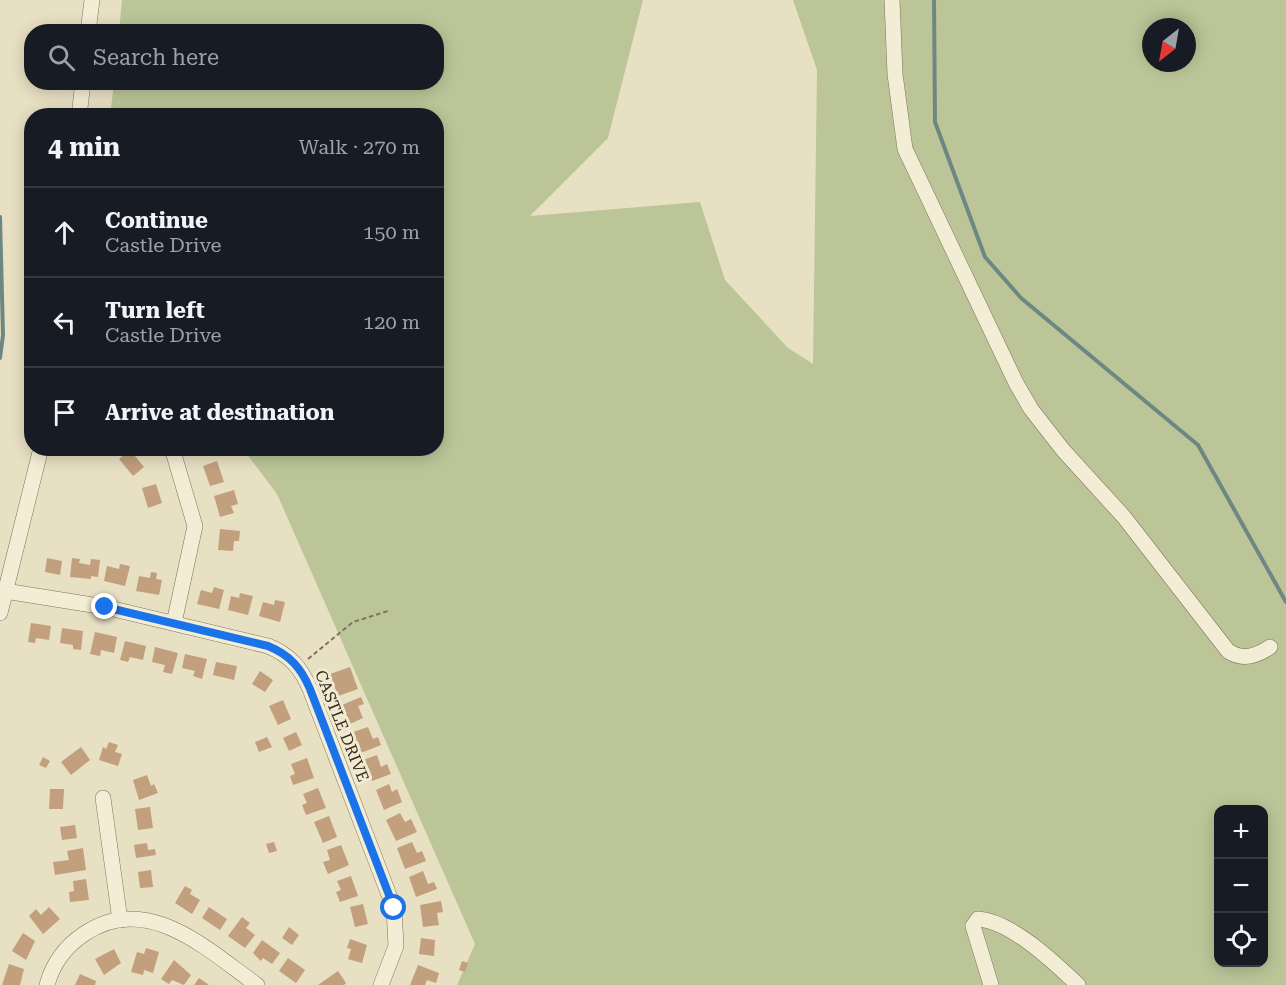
<!DOCTYPE html>
<html lang="en">
<head>
<meta charset="utf-8">
<style>
	:root { --surface:#171b24; --page:#242831; --text:#f1f3f6; --muted:#9ea1a6; --line:#363941 }
	body { margin:0; font-family:"Roboto Serif",serif; background:var(--page); color:var(--text) }
	.controls { position:absolute; right:18px; bottom:18px; display:grid; overflow:hidden; border-radius:12px; box-shadow:0 3px 15px #0003 }
	.controls button { width:54px; height:54px; display:grid; place-items:center; padding:0; border:0; border-bottom:2px solid var(--line); background:var(--surface); color:var(--text); font:30px sans-serif }
	.compass { position:absolute; left:1142px; top:18px; width:54px; height:54px; border-radius:50%; background:var(--surface); box-shadow:0 3px 15px #0003; rotate:211deg }
	.stop { position:absolute; width:18px; height:18px; margin:-14px; border:4px solid #1a73e8; border-radius:50%; background:#fff }
	.stop.end { background:#1a73e8; border-color:#fff; box-shadow:0 2px 6px #0008 }
	.list { margin:0; padding:0; list-style:none }
	h2 { display:flex; justify-content:space-between; align-items:center; height:78px; margin:0; padding:0 24px; font-size:26px }
	h2 small { font-size:20px; font-weight:400; color:var(--muted) }
	.list li { display:grid; grid-template-columns:39px 1fr auto; gap:18px; align-items:center; box-sizing:border-box; height:90px; padding:0 24px; border-top:2px solid var(--line) }
	.list b { display:block; font-size:22px; white-space:nowrap }
	.list p { margin:0; font-size:20px; white-space:nowrap; color:var(--muted) }
	.list em { font-size:20px; font-style:normal; color:var(--muted) }
	.icon { flex:none; width:33px; height:33px; fill:none; stroke:currentColor; stroke-width:2; stroke-linecap:round; stroke-linejoin:round }
	.map { position:relative; flex:none; width:1286px; height:985px; overflow:hidden }
	.search { position:absolute; background:var(--surface); box-shadow:0 3px 15px #0003; left:24px; top:24px; width:420px; height:66px; display:flex; align-items:center; gap:15px; box-sizing:border-box; padding:0 21px; border-radius:24px; color:var(--muted); font-size:22px }
	.panel { position:absolute; background:var(--surface); box-shadow:0 3px 15px #0003; left:24px; top:108px; width:420px; height:348px; border-radius:24px }
	.map>svg:first-child { display:block }
</style>
</head>
<body>
<div class="map">
<svg width="1286" height="985" viewBox="0 0 1286 985">
	<rect width="100%" height="100%" fill="#e8e0c3"/>
	<!-- green -->
	<path fill="#bcc598" fill-rule="evenodd" d="M122,0h521l-35,138 -78,78 170,-14 25,78 63,68 25,16 4,-294 -24,-70h493v985h-829l18,-41 -198,-450 -34,-45 193,-1v-332h-326l4,-33 322,-1v-50l-317,-1zM1151,27h36v36h-36zM1218,810h46v152h-46z"/>
	<g fill="none" stroke-linecap="round" stroke-linejoin="round">
		<!-- stream -->
		<g stroke="#6d8883" stroke-width="4">
			<polyline points="934,0 935,122 985,257 1021,298 1198,445 1286,602"/>
			<polyline points="0,217 3,335 0,358"/>
		</g>
	</g>
	<!-- building -->
	<g fill="#c29f7d">
		<polygon points="130,450 144,467 133,476 119,459"/>
		<polygon points="217,461 224,482 210,486 203,466"/>
		<polygon points="156,484 162,503 148,508 142,488"/>
		<polygon points="234,490 238,504 231,506 234,513 220,517 214,496"/>
		<polygon points="220,529 240,531 239,541 234,541 233,551 218,550"/>
		<polygon points="47,558 62,561 60,575 45,572"/>
		<polygon points="72,558 80,559 79,563 90,565 91,559 100,560 98,577 91,576 91,579 70,577"/>
		<polygon points="120,564 130,566 125,586 104,581 107,566 119,569"/>
		<polygon points="151,572 157,573 156,579 162,580 159,595 136,591 139,576 150,578"/>
		<polygon points="214,587 224,590 219,609 197,604 201,590 212,593"/>
		<polygon points="240,593 253,596 248,615 228,610 231,596 239,598"/>
		<polygon points="275,600 285,602 280,622 259,616 263,602 274,605"/>
		<polygon points="31,623 51,626 49,640 36,638 35,643 28,642"/>
		<polygon points="62,628 83,631 81,650 73,649 73,645 60,643"/>
		<polygon points="95,632 117,637 114,653 101,650 100,656 90,654"/>
		<polygon points="125,641 146,646 143,660 130,657 128,662 120,660"/>
		<polygon points="155,647 178,653 172,674 163,672 165,665 152,662"/>
		<polygon points="185,654 207,659 202,679 193,676 195,671 182,668"/>
		<polygon points="216,662 237,666 234,680 213,675"/>
		<polygon points="350,667 358,689 338,696 330,674"/>
		<polygon points="260,671 273,680 265,692 252,684"/>
		<polygon points="361,697 364,704 358,706 363,718 350,724 342,705"/>
		<polygon points="283,700 291,719 278,725 269,706"/>
		<polygon points="368,727 373,739 378,737 381,745 361,753 353,732"/>
		<polygon points="296,732 302,745 289,751 283,738"/>
		<polygon points="267,737 272,747 259,752 255,742"/>
		<polygon points="109,742 118,745 115,752 122,754 118,766 99,760 103,747 106,749"/>
		<polygon points="81,747 90,760 71,775 61,762"/>
		<polygon points="377,755 381,767 387,764 391,774 372,781 363,760"/>
		<polygon points="43,757 50,761 46,768 39,765"/>
		<polygon points="307,758 314,778 293,785 290,776 295,774 291,764"/>
		<polygon points="147,775 151,786 154,784 158,793 139,800 133,780"/>
		<polygon points="389,784 392,792 397,789 402,802 384,810 376,790"/>
		<polygon points="318,788 326,808 306,815 302,805 307,803 303,794"/>
		<polygon points="50,789 64,789 63,809 49,809"/>
		<polygon points="150,807 153,828 138,830 135,809"/>
		<polygon points="400,813 405,822 411,819 417,832 396,841 386,820"/>
		<polygon points="329,816 337,837 323,843 314,822"/>
		<polygon points="75,825 77,838 62,840 60,827"/>
		<polygon points="274,842 277,851 269,853 266,844"/>
		<polygon points="412,842 417,853 422,851 426,861 405,869 397,848"/>
		<polygon points="147,843 148,850 155,849 156,855 136,858 134,845"/>
		<polygon points="341,845 349,865 328,874 323,862 330,860 327,850"/>
		<polygon points="83,848 86,870 55,875 53,862 69,860 67,851"/>
		<polygon points="151,870 153,887 140,888 138,872"/>
		<polygon points="423,871 428,884 434,882 437,889 416,897 409,877"/>
		<polygon points="351,876 358,896 340,902 336,892 341,890 337,881"/>
		<polygon points="86,879 89,900 70,902 69,892 74,891 73,881"/>
		<polygon points="185,886 192,890 190,894 200,900 192,914 175,903"/>
		<polygon points="441,901 443,912 437,913 439,925 423,927 420,905"/>
		<polygon points="363,904 368,924 355,927 350,907"/>
		<polygon points="49,907 60,919 43,934 29,916 36,909 41,915"/>
		<polygon points="209,907 227,919 220,930 202,918"/>
		<polygon points="242,917 250,923 246,928 255,935 245,948 228,936"/>
		<polygon points="289,927 299,935 292,945 282,938"/>
		<polygon points="23,933 35,941 26,960 12,951"/>
		<polygon points="421,938 435,940 434,956 419,954"/>
		<polygon points="350,939 367,945 362,963 348,959 351,949 347,948"/>
		<polygon points="262,940 280,953 272,964 263,958 261,961 253,953"/>
		<polygon points="146,948 159,952 153,973 144,970 143,975 131,972 137,952 144,954"/>
		<polygon points="114,949 121,963 104,975 95,959"/>
		<polygon points="288,958 305,970 296,983 279,971"/>
		<polygon points="174,960 191,975 184,985 172,980 169,984 161,979"/>
		<polygon points="462,961 468,963 465,972 459,970"/>
		<polygon points="9,964 24,969 20,985 2,985"/>
		<polygon points="418,965 439,973 436,983 427,980 425,985 410,985"/>
		<polygon points="338,971 346,983 344,985 318,985"/>
		<polygon points="80,974 96,981 95,985 75,985"/>
		<polygon points="199,978 209,985 194,985"/>
	</g>
	<g fill="none" stroke-linecap="round" stroke-linejoin="round">
		<!-- minor casing -->
		<g stroke="#80725c" stroke-width="16">
			<g id="minor">
				<path d="M892,0l3,74 10,75 111,234 15,26 32,41 61,67 104,134c15,10 28,5 42,-4"/>
				<polyline points="88,32 92,0"/>
				<polyline points="79,116 83,82"/>
				<polyline points="172,448 195,526 174,623"/>
				<path d="M5,591l100,16 163,39c22,9 33,22 42,43l84,219 2,38 -15,39"/>
				<polyline points="0,613 41,448"/>
				<polyline points="103,798 120,920"/>
				<path d="M47,985c6,-22 19,-39 37,-51 63,-43 124,16 173,51"/>
				<path d="M991,985l-18,-59 5,-7c33,2 77,44 100,66"/>
			</g>
		</g>
		<!-- path -->
		<polyline stroke="#80725c" stroke-width="2" stroke-dasharray="4.5 3" stroke-linecap="butt" points="308,659 353,622 388,611"/>
		<!-- minor -->
		<use href="#minor" stroke="#f4edd5" stroke-width="15"/>
	</g>
	<g fill="none" stroke-linecap="round" stroke-linejoin="round">
		<!-- route -->
		<path stroke="#1a73e8" stroke-width="8" d="M105,607l163,39c22,9 33,22 42,43l84,219"/>
	</g>
	<g text-anchor="middle" dominant-baseline="central" stroke-width="6" stroke-linejoin="round" paint-order="stroke">
		<!-- street labels -->
		<g font-size="16" fill="#32291e" stroke="#f1ead1">
			<text transform="translate(342 726) rotate(68)">CASTLE DRIVE</text>
		</g>
	</g>
</svg>
<div class="controls">
<button>+</button>
<button>−</button>
<button><svg class="icon" aria-label="locate" viewBox="0 0 24 24"><circle cx="12" cy="12" r="6"/><path d="M12 2v4M12 18v4M2 12h4M18 12h4"/></svg></button>
</div>
<svg class="compass" viewBox="-18 -18 36 36"><path d="M0-13l5 13h-10z" fill="#e53935"/><path d="M0 13l5-13h-10z" fill="#9ea1a6"/></svg>
<div class="stop" style="left:394px;top:908px"></div>
<div class="stop end" style="left:105px;top:607px"></div>
<div class="search"><svg class="icon" aria-label="search" viewBox="0 0 24 24"><circle cx="10" cy="10" r="6"/><path d="M15 15l6 6"/></svg>Search here</div>
<section class="panel">
<h2>4 min<small>Walk · 270 m</small></h2>
<ul class="list">
<li><svg class="icon" aria-label="ahead" viewBox="0 0 24 24"><path d="M12 20V5M6 11l6-6 6 6"/></svg><div><b>Continue</b><p>Castle Drive</p></div><em>150 m</em></li>
<li><svg class="icon" aria-label="left" viewBox="0 0 24 24"><path d="M17 20v-9H6M10 6l-5 5 5 5"/></svg><div><b>Turn left</b><p>Castle Drive</p></div><em>120 m</em></li>
<li><svg class="icon" aria-label="arrive" viewBox="0 0 24 24"><path d="M6 21V4h12l-3 4 3 4H6"/></svg><div><b>Arrive at destination</b></div></li>
</ul>
</section>
</div>
</body>
</html>
